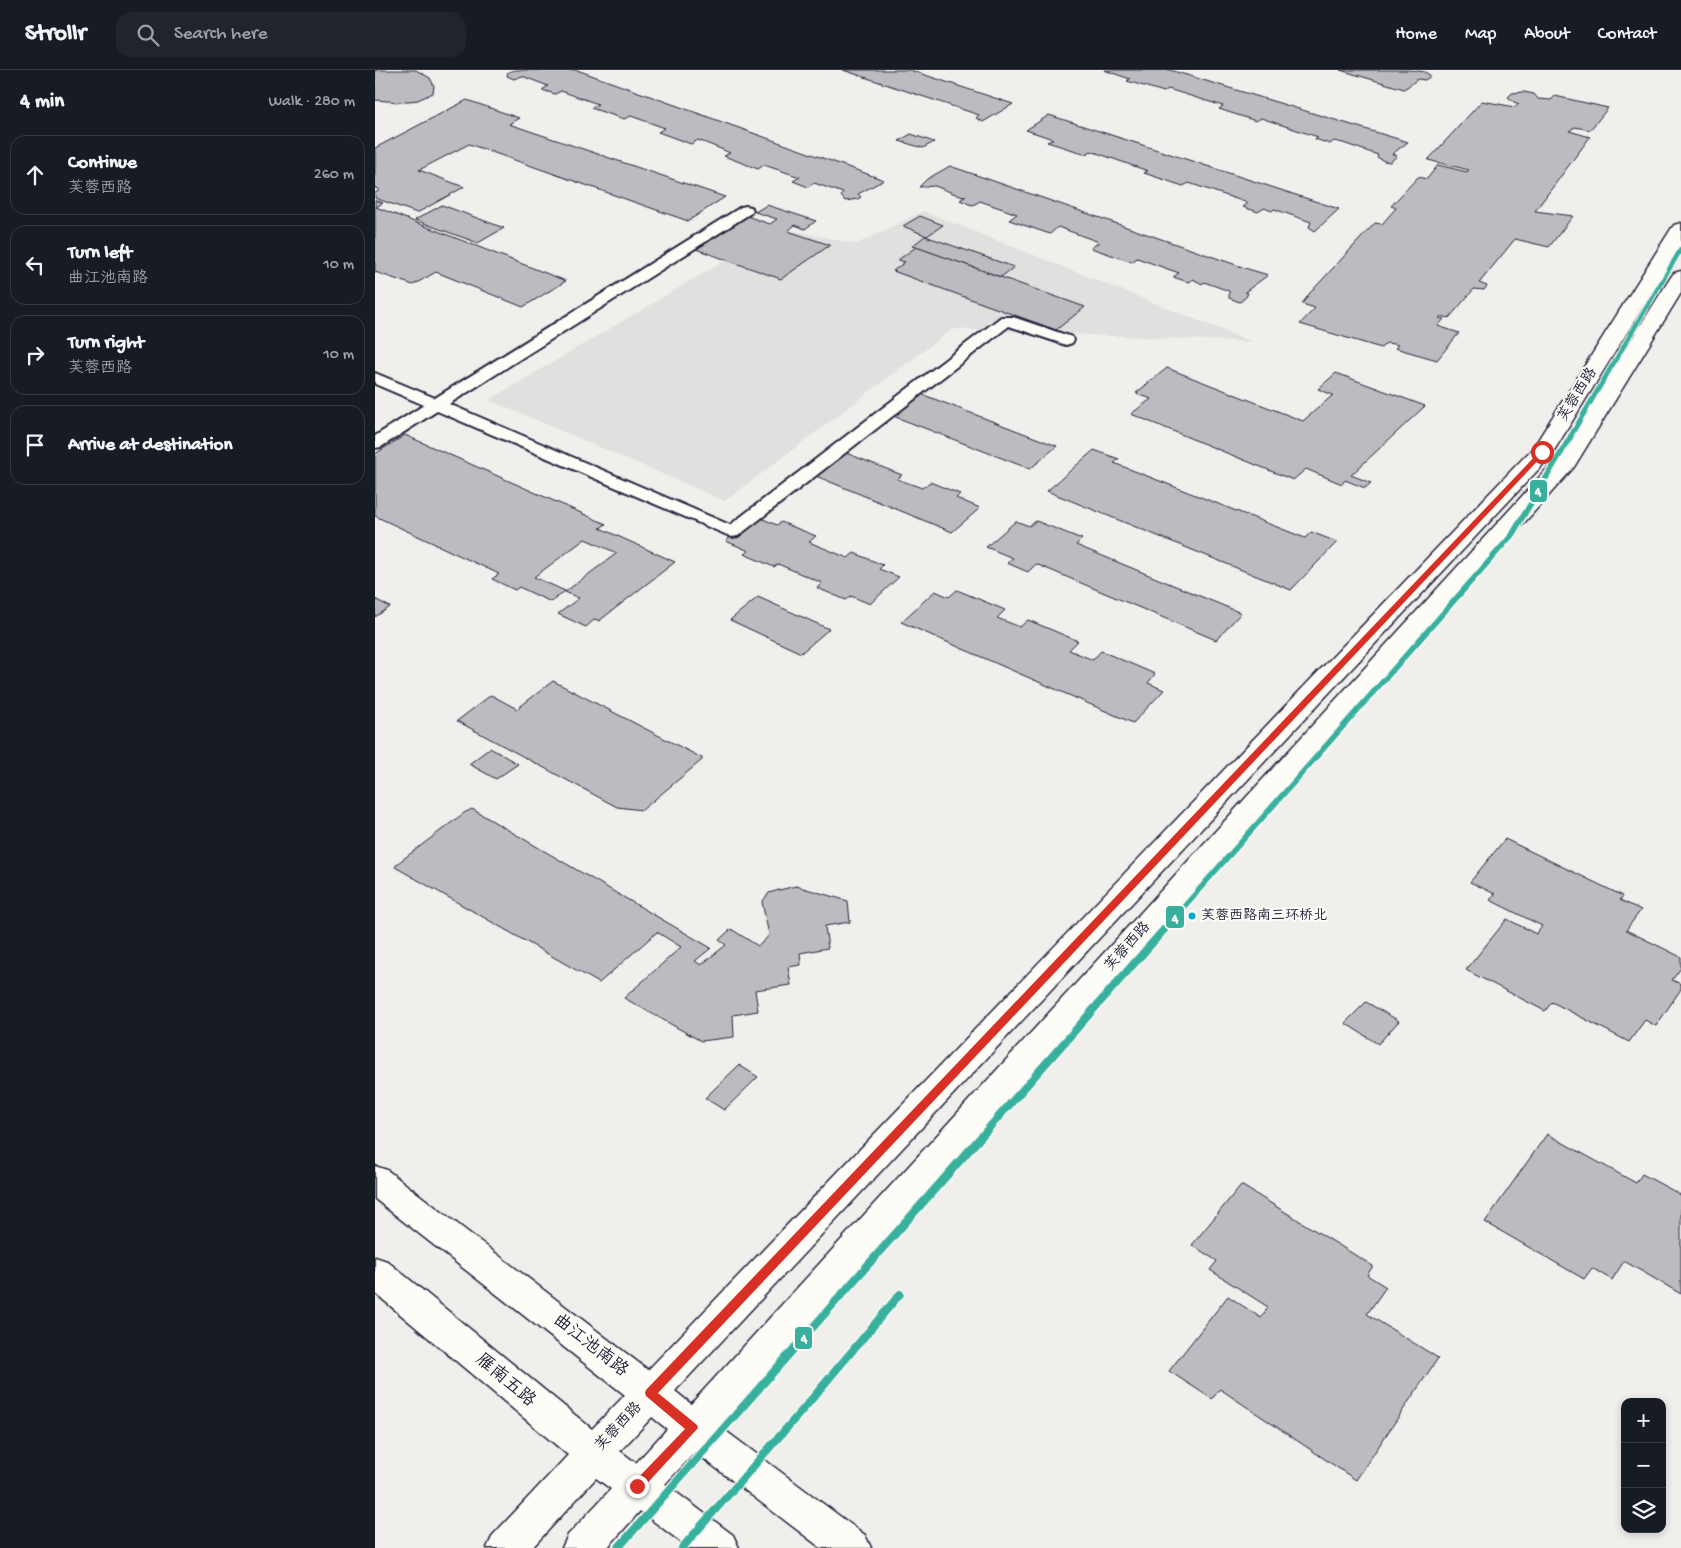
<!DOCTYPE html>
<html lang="en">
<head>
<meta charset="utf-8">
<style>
	:root { --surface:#171b24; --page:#20242c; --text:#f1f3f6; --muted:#9ea1a6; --line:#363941 }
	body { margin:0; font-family:"Gochi Hand","LXGW WenKai TC",sans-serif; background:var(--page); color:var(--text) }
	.controls { position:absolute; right:15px; bottom:15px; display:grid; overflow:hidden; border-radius:10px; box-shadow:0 2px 8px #0003 }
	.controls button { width:45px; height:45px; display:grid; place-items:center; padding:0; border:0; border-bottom:1px solid var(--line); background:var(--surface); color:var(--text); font:25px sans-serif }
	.stop { position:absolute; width:15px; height:15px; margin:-11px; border:4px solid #d93025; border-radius:50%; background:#fff }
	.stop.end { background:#d93025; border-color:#fff; box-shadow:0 1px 5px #0008 }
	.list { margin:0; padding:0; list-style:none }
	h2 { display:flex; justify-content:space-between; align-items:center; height:65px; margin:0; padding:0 20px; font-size:21px }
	h2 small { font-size:16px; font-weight:400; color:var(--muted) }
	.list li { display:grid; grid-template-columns:32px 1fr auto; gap:15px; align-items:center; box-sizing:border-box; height:80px; margin:0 10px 10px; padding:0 10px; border:1px solid var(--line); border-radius:15px }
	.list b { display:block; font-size:19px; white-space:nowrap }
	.list p { margin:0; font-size:16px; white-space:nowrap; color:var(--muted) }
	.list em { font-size:16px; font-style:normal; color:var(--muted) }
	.icon { flex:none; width:28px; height:28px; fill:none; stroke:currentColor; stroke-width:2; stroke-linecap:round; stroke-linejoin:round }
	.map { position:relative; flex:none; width:1306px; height:1478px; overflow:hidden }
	header { display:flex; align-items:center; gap:30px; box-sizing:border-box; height:70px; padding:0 25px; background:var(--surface); border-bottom:1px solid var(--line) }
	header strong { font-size:24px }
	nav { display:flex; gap:28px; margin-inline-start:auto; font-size:18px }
	.search { width:350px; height:45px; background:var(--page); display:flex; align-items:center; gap:12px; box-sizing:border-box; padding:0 18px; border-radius:15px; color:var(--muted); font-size:19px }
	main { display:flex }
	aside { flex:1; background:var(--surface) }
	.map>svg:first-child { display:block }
</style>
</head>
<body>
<header>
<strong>Strollr</strong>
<div class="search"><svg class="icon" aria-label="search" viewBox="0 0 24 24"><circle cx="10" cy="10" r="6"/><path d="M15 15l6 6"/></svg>Search here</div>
<nav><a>Home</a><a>Map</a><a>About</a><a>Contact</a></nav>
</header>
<main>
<aside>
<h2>4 min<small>Walk · 280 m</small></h2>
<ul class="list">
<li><svg class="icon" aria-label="ahead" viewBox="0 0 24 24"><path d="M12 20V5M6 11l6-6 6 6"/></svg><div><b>Continue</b><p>芙蓉西路</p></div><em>260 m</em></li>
<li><svg class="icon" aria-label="left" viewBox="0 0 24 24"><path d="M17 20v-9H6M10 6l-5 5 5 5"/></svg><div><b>Turn left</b><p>曲江池南路</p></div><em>10 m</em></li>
<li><svg class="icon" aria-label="right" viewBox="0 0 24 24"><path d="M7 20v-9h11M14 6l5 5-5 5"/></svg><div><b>Turn right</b><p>芙蓉西路</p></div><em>10 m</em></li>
<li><svg class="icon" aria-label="arrive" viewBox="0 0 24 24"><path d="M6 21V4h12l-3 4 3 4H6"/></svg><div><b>Arrive at destination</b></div></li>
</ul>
</aside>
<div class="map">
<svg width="1306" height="1478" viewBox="0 0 1306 1478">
	<rect width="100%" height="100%" fill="#f0efec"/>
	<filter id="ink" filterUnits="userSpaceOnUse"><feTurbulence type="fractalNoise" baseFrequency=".02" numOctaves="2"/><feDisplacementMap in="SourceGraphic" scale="10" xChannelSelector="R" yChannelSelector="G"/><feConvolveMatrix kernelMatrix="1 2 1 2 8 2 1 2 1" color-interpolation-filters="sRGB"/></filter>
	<g filter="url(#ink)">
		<!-- built -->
		<polygon fill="#e0e0df" points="548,141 877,272 577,259 350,431 114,330 405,158 482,174"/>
		<!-- building -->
		<g fill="#bcbcc0" stroke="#22223b">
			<polygon points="0,0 41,0 55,8 59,16 58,23 43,30 24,32 0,30"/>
			<polygon points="140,0 202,0 509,110 483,124 486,127 483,129 470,131 466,126 468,123 439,113 433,117 418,111 425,107 389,95 383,99 349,86 355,83 346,79 323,70 316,74 283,62 290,58 256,46 249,49 216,38 223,34 186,21 180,24 167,20 173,16 147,6 139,9 132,6 133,2"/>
			<polygon points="468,0 535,0 638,34 608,52 601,48 604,45"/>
			<polygon points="729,0 795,0 1033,72 1017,84 1022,86 1015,92 1009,91 1002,87 1003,85 968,73 959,71 955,74 940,69 943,67 886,48 881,51 847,40 844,39 848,36 793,19 789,22 752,11 755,9"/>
			<polygon points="965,0 1036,0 1050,2 1056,6 1050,10 1043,9 1029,19"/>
			<polygon points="1149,22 1159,24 1163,29 1176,30 1180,26 1233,38 1215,60 1200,57 1194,61 1215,67 1160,141 1198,146 1174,177 1140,169 1105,212 1104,213 1112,216 1109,220 1099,219 1074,248 1066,246 1064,248 1069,249 1063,256 1084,263 1062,290 1020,278 1023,275 1019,274 1011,273 1006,278 925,254 940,238 927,234 934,224 1000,153 1007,154 1021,138 1016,136 1043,107 1052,109 1063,95 1092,102 1094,100 1053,90 1107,31 1140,37 1144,34 1139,32 1133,27 1137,23"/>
			<polygon points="92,30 144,48 134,54 350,127 313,151 94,74 44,100 89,117 42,143 0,128 0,123 5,120 0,118 0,78"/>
			<polygon points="674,45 789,82 964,139 940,161 934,157 936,152 899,139 897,141 889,138 883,142 868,137 873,133 814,113 808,116 769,103 773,101 716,81 711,84 672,72 678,69 651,60"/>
			<polygon points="536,64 559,72 548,78 524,71"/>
			<polygon points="575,96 873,199 893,205 870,222 873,223 871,227 865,232 862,231 854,228 854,221 829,212 827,214 818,209 813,212 798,207 804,203 762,188 757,192 716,178 724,172 683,157 675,164 634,150 642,144 605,131 598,135 594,134 585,130 591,126 588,127 560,116 544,117 552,109"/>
			<polygon points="0,130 8,133 1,137 191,211 148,237 61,202 38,215 0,202"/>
			<polygon points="67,135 129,158 103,173 40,150"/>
			<polygon points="392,135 441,151 430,159 420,155 413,161 455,175 406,209 312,176 363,143 395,154 402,149 380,142"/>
			<polygon points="545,146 568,155 552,166 528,156"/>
			<polygon points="550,166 639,197 626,207 537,176"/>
			<polygon points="541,177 710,237 681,260 518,201 530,192 523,190"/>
			<polygon points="792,298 928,351 958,325 943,319 961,303 1050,336 976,405 996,413 990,418 970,410 967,414 931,399 918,410 756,344 776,329 761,323"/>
			<polygon points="541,322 682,376 655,399 513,344"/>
			<polygon points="30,365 231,454 225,458 300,492 224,551 220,549 211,557 183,544 204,528 190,522 242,483 210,469 159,507 190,521 176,532 144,517 140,520 117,509 124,504 0,446 0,384"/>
			<polygon points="719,380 744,389 739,393 930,468 936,462 962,472 916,520 672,421"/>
			<polygon points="466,381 527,405 522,409 547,418 555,412 585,424 581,428 605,438 577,462 436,404"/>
			<polygon points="381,446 402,455 406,452 441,466 434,472 473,488 479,483 508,495 504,499 524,507 495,534 476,526 471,530 442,518 447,513 403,494 399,497 369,484 374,481 351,471"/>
			<polygon points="641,451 654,456 661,451 707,469 701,475 866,543 841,570 661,494 653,502 632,493 638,488 611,477"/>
			<polygon points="582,520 630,540 622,548 645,557 653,550 703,571 694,580 718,590 726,581 780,604 773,613 789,620 758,653 526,552 560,521 574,527"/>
			<polygon points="383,527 454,559 426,583 355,550"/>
			<polygon points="0,529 15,537 0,547"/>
			<polygon points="178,611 327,688 327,690 267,740 242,737 82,651 116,625 142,639"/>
			<polygon points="115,678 143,694 121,709 94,694"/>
			<polygon points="97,739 336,878 320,891 326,895 351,875 344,870 356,859 383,876 388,872 394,865 387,832 394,823 404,820 421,816 473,831 475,852 450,856 453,878 425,883 426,895 413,897 416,915 380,920 383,941 358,945 359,967 326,971 249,928 306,877 282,862 224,913 20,797 23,793 89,743"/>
			<polygon points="1130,769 1248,826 1245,830 1266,840 1251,860 1306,887 1306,898 1297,910 1306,914 1306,919 1281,956 1270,950 1254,972 1177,932 1170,941 1091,900 1132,849 1161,864 1167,856 1115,830 1120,824 1095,812"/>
			<polygon points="991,932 1024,951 1003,974 970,953"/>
			<polygon points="364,995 383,1007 349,1040 330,1028"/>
			<polygon points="1172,1064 1261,1113 1267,1104 1306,1125 1306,1224 1249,1191 1237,1210 1217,1198 1209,1209 1110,1152"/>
			<polygon points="866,1115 998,1196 992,1205 1011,1217 992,1244 1063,1288 981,1410 845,1319 837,1329 794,1301 853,1226 886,1248 893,1237 835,1200 842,1191 817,1175"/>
		</g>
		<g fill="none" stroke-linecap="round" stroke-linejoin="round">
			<!-- lane casing -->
			<g stroke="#22223b" stroke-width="4">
				<polygon id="lane" points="371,136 376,137 378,140 376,143 74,334 355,455 626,247 638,247 697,267 699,270 697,273 691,275 634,256 363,466 357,467 62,341 6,377 0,378 0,366 49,335 0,314 0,303 60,328 366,137"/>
			</g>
			<!-- secondary casing -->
			<g stroke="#22223b" stroke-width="3">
				<path id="secondary" d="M1306,153v22l-131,212 -875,934 16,13 866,-946 114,-181 3,-4 7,-2v22l-107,174 -855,959 146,109 6,13h-50l-126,-96 -30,32 68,51 6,13h-50l-49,-37 -33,37h-45l6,-13 43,-46 -15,-11 -64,70h-45l6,-13 75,-80 -193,-162v-36l12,4 205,168 33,-34 -250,-196v-33l12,4 261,200 885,-922 138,-219 3,-4zM277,1347l15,12 -31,34 -16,-12z"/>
			</g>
			<!-- lane -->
			<use href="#lane" fill="#fdfcf7" fill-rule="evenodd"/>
			<!-- secondary -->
			<use href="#secondary" fill="#fdfcf7" fill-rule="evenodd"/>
			<!-- metro-1-far2 casing -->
			<g stroke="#fdfcf7" stroke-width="7">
				<polyline id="metro-1-far2" points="1195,367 1306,179"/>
			</g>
			<!-- metro-1-far1 casing -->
			<g stroke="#fdfcf7" stroke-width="9">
				<polyline id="metro-1-far1" points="799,848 1137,465 1196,366"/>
			</g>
			<!-- metro-1 casing -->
			<g stroke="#fdfcf7" stroke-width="11">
				<g id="metro-1">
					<polyline points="243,1478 801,846"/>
					<polyline points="307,1478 430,1337 525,1224"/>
				</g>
			</g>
			<!-- metro-1-far2 -->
			<use href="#metro-1-far2" stroke="#39b09e" stroke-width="4.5"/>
			<!-- metro-1-far1 -->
			<use href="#metro-1-far1" stroke="#39b09e" stroke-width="5.5"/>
			<!-- metro-1 -->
			<use href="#metro-1" stroke="#39b09e" stroke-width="8"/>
		</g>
	</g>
	<!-- route -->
	<polygon fill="#d93025" points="1165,381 1171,382 283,1323 322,1355 323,1358 266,1420 262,1421 259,1420 257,1416 259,1412 310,1359 271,1326 270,1323 271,1320"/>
	<!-- markers -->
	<circle fill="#00a9ce" stroke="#fdfcf7" stroke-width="2" cx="817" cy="846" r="4.5"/>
	<g text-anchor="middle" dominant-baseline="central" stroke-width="4" stroke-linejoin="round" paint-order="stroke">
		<!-- bus labels -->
		<g font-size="14" fill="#22223b" stroke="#fdfcf7" text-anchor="start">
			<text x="826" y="846">芙蓉西路南三环桥北</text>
		</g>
		<!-- street labels -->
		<g font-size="15" fill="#22223b" stroke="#fdfcf7">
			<text transform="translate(1203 325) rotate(-58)">芙蓉西路</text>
			<text transform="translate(753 877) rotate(-48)">芙蓉西路</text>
			<text transform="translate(244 1357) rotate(-47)">芙蓉西路</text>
		</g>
		<!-- near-street labels -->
		<g font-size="18" fill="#22223b" stroke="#fdfcf7">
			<text transform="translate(215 1276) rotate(38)">曲江池南路</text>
			<text transform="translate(130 1311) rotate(40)">雁南五路</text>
		</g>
	</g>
	<g stroke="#fdfcf7" stroke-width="2">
		<rect x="1154" y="409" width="19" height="24" rx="5" fill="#39b09e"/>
		<rect x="790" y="835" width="20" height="24" rx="5" fill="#39b09e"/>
		<rect x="419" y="1256" width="19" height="24" rx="5" fill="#39b09e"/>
	</g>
	<g font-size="14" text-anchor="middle" font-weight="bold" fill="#fff">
		<text x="1163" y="425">4</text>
		<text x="800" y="852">4</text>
		<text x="429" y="1272">4</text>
	</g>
</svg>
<div class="controls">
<button>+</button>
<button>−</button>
<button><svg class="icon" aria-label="layers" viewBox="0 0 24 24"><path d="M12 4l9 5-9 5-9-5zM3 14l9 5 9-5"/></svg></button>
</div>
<div class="stop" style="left:1167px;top:382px"></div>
<div class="stop end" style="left:262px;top:1416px"></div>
</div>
</main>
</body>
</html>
